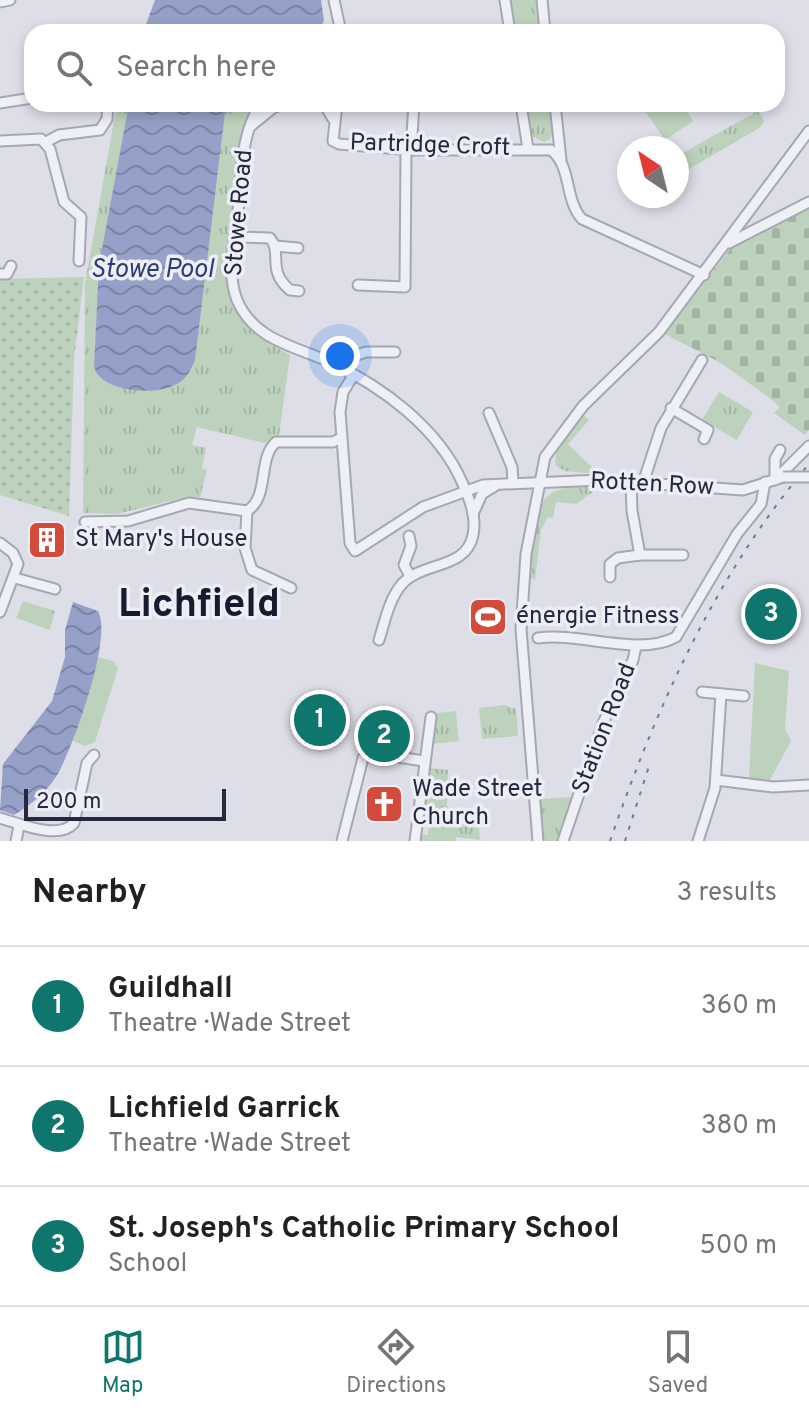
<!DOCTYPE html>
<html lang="en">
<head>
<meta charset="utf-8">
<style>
	:root { --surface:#fff; --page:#f2f2f2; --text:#202124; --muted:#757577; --line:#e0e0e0; --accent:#0f766e }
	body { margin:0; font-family:Overpass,sans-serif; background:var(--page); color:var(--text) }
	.compass { position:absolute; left:617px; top:136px; width:72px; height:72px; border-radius:50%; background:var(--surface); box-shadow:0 4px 12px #0003; rotate:325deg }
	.scale { position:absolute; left:24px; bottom:20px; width:202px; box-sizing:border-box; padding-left:8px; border:4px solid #26283e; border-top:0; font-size:22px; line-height:28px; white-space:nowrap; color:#26283e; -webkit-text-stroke:6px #ecedf5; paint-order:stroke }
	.you { position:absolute; left:340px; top:356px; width:28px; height:28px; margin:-20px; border:6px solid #fff; border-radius:50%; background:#1a73e8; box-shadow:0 0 0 12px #1a73e833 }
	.badge { display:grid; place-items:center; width:52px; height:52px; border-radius:50%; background:var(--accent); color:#fff; font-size:26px; font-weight:700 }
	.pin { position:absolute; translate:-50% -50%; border:4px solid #fff; box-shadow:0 2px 8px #0006 }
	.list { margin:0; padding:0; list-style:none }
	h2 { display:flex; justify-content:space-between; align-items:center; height:104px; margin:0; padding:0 32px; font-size:34px }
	h2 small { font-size:26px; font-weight:400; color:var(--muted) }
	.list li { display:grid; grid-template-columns:52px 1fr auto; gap:24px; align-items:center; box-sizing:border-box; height:120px; padding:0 32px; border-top:2px solid var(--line) }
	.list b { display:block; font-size:30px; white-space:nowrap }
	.list p { margin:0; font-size:26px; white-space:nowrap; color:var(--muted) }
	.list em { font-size:26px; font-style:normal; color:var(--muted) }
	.icon { flex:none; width:44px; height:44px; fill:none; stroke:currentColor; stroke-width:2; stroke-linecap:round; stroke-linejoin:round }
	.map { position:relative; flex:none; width:809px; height:841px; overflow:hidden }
	.search { position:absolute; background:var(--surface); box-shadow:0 4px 12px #0003; left:24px; right:24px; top:24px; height:88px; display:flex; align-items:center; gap:20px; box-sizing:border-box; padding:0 28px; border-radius:24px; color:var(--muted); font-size:30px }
	.sheet { height:464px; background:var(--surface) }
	nav { display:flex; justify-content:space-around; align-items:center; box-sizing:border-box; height:112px; border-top:2px solid var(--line); background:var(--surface); font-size:22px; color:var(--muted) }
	nav a { display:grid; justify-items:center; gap:4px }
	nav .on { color:var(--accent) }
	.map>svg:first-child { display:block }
</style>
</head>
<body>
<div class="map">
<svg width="809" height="841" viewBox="0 0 809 841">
	<defs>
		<pattern id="grass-tufts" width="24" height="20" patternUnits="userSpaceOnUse" patternTransform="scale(2)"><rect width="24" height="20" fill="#bdd2bd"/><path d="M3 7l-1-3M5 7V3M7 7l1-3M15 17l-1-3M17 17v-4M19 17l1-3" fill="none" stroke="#a2b4a4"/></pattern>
		<pattern id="cemetery-stones" width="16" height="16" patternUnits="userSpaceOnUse" patternTransform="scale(2)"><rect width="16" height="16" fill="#bdd2bd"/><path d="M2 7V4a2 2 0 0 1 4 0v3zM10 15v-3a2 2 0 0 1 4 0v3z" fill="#a2b4a4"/></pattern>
		<pattern id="park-dots" width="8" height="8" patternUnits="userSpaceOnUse" patternTransform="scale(2)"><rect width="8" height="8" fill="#bdd2bd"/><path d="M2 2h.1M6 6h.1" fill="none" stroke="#a2b4a4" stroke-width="1.8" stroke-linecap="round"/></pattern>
		<pattern id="water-waves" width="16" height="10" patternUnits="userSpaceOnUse" patternTransform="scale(2)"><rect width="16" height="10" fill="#96a1c9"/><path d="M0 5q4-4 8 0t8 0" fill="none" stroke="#7a83a5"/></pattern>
	</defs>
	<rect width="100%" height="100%" fill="#dddee7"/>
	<!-- grass -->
	<g fill="url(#grass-tufts)">
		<polygon points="510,0 537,0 541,32 514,32"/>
		<path d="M117,104h139l-12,29 -17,137c4,45 26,64 63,85l-11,81 -15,7 -67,-16 -5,18 14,3 -4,20 5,2 -7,27 -17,1 -66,16 -34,-1 2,-230z"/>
		<polygon points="524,104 552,104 555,125 550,139 544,142 531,136"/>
		<polygon points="758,111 764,121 761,127 677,176 677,156"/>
		<polygon points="719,392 753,412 737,440 702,420"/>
		<path d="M582,414l7,6 -21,24 31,30 -34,-3 -9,-5c-4,-20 15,-37 26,-52z"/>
		<path d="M593,486v6l-17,12 -20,-2 -3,16 -5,-1 -7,13 -6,50 -4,-2c2,-23 -1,-68 19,-84 11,-8 30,-7 43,-8z"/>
		<polygon points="23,601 55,611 50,630 16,618"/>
		<polygon points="504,705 516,709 518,736 482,739 479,708"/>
		<polygon points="456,711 459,741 431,744 437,713"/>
		<polygon points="427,768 448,770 447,806 469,827 479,828 480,840 456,837 455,841 415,841 417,834 428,835 431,808 420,806"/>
		<polygon points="573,797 558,841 543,841 540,799"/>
	</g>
	<!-- cemetery -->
	<polygon fill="url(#cemetery-stones)" points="809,207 809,430 805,435 774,413 780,408 775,402 721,363 665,334 730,249"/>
	<!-- park -->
	<polygon fill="url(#park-dots)" points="84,277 74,359 69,516 0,495 0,279"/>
	<!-- garden -->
	<g fill="#bdd2bd">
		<polygon points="640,104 682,104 693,121 665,140"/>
		<polygon points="98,657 113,661 118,668 95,742 85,746 71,740"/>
		<polygon points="755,663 789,671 785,729 791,741 770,780 749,778"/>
	</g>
	<!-- water -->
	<g fill="url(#water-waves)">
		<polygon points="155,0 321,0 324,21 317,32 143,32"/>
		<path d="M129,104h97l-31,256c-4,10 -9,20 -20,25 -21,11 -74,7 -81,-18l5,-102z"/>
		<path d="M73,602l25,9c15,27 -24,132 -39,161 -10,18 -28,33 -45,43l-14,-5 3,-46 49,-63 13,-44v-27z"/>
	</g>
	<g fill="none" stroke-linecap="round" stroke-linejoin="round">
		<!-- minor casing -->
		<g stroke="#a6a7b4" stroke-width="13">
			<g id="minor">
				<polyline points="334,0 341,32"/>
				<polyline points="505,0 510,32"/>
				<polyline points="542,0 545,32"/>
				<polyline points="0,2 10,0"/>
				<polyline points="0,103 32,98"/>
				<path d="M261,104c-21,30 -19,71 -23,106 -3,29 -12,62 -1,90 17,40 57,46 93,62 53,25 108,66 132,120 7,16 15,34 11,53 -7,35 -50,26 -71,49 -13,15 -17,37 -23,56"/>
				<polyline points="324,104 333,119"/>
				<path d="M337,104l-4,37 6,3 72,6h140c21,16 13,49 31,69l122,56"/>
				<polyline points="521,104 528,149"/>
				<polyline points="555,104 561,160"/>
				<polyline points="251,126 273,108 284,104"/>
				<polyline points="0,141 41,139 50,149 64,202 81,217 79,261"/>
				<polyline points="46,142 59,135 100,130 107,119 108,104"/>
				<polyline points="411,150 414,104"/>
				<path d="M235,237l35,1c13,16 -4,32 20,52l9,1"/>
				<polyline points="729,243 809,202"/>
				<polyline points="275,246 298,248"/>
				<polyline points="0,274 7,274 11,266"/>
				<polyline points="358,285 405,287 406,150"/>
				<polyline points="342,348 346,362"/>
				<polyline points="350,374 346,367 351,357 366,352 395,352"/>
				<polyline points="353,376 343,392 340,412 350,543 355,551 423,507 483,485 601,480 743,490 783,477"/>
				<polyline points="671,408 708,430 704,439"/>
				<polyline points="489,413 512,467 513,482"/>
				<polyline points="778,477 809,446"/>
				<polyline points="775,480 775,459 780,450"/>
				<polyline points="631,483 632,511 640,555 683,555"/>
				<polyline points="643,483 661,428 702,360"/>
				<polyline points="247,511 245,548 252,570 291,588"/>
				<polyline points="473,514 482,494 495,486"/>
				<path d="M85,522l43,-1 61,-18 58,8c23,-14 10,-52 29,-69h57l8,-4"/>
				<polyline points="409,536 411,546 404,565 410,576"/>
				<polyline points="0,543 13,553 18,564 0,612"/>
				<polyline points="610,577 610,564 618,558 640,555"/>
				<polyline points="15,578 55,589"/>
				<path d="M538,638c43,-6 101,19 138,-1l61,-103 24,-30 4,-22"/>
				<polyline points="702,692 744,696"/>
				<polyline points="371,753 424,761"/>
				<polyline points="716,780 773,787 809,785"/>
				<path d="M0,818c18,5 59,23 74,5l13,-60 7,-8"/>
				<polyline points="16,841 19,826"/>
				<polyline points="342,841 363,758 371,753 374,727 367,723"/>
				<polyline points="415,841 431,717"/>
				<polyline points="538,841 521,629 526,554 545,457 583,406 659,332 809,131"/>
				<polyline points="563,841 603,723 633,660 636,646"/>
				<polyline points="698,841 715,788 721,694"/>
			</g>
		</g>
		<!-- minor -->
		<use href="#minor" stroke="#eff0f6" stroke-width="9"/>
		<!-- rail -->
		<g stroke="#767991" stroke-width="2" stroke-dasharray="4 8" stroke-linecap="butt">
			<path d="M610,841c47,-135 106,-267 199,-377"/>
			<polyline points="625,841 650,763"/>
		</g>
		<!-- minor-bridge casing -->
		<g stroke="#a6a7b4" stroke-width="13" stroke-linecap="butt">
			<polyline id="minor-bridge" points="783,477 809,477"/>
		</g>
		<!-- minor-bridge -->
		<use href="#minor-bridge" stroke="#eff0f6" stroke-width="9"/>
	</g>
	<!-- icons -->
	<defs>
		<g id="building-square" transform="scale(2)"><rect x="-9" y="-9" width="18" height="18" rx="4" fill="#d34b3b" stroke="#ecedf5"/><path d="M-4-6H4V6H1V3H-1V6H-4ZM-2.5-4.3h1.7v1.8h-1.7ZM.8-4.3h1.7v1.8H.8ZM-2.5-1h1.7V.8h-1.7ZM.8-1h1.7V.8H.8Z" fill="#fff"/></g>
		<g id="stadium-square" transform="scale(2)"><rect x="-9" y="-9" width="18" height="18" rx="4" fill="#d34b3b" stroke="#ecedf5"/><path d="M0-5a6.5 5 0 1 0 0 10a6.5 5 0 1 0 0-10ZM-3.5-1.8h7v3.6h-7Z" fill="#fff"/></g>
		<g id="church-square" transform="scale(2)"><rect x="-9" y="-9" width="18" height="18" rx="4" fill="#d34b3b" stroke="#ecedf5"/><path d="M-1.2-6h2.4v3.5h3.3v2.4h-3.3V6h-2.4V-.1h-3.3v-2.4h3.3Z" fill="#fff"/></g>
	</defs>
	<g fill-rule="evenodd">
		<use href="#building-square" x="47" y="540"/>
		<use href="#stadium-square" x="488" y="617"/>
		<use href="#church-square" x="384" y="804"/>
	</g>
	<g text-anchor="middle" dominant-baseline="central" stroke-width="7" stroke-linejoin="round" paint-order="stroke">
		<!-- street labels -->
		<g font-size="24" fill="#26283e" stroke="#ecedf5">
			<text transform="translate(430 146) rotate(2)">Partridge Croft</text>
			<text transform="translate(240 213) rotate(-85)">Stowe Road</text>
			<text transform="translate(652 485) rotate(3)">Rotten Row</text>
			<text transform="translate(605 729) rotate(-69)">Station Road</text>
		</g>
		<!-- poi labels -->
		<g font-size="24" fill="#26283e" stroke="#ecedf5" text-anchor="start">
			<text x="75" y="540">St Mary's House</text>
			<text x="516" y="617">énergie Fitness</text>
			<text x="412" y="790">Wade Street<tspan x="412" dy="28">Church</tspan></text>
		</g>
		<!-- water labels -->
		<g font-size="26" font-style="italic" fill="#2f3c73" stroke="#ecedf5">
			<text x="152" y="270">Stowe Pool</text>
		</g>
		<!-- town labels -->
		<g font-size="40" font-weight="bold" fill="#181a2f" stroke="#ecedf5">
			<text x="199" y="606">Lichfield</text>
		</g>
	</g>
</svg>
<svg class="compass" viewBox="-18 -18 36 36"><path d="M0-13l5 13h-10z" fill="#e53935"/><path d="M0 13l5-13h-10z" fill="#757577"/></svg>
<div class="scale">200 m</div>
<div class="you"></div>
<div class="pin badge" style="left:320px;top:720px">1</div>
<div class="pin badge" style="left:384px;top:736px">2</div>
<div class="pin badge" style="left:771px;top:614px">3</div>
<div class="search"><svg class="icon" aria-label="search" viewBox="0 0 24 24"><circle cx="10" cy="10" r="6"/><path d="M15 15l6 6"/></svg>Search here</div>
</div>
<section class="sheet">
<h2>Nearby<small>3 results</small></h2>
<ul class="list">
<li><span class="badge">1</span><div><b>Guildhall</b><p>Theatre · Wade Street</p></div><em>360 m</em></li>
<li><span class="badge">2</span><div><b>Lichfield Garrick</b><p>Theatre · Wade Street</p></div><em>380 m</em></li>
<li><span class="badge">3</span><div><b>St. Joseph's Catholic Primary School</b><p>School</p></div><em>500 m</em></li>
</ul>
</section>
<nav>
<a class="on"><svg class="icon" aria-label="map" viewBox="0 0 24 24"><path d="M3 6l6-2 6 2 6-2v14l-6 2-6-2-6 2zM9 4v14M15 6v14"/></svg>Map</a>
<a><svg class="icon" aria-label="directions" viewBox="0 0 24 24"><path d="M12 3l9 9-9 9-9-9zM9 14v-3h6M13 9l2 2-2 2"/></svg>Directions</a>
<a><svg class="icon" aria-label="saved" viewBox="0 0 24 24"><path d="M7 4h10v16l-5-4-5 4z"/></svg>Saved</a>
</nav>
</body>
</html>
